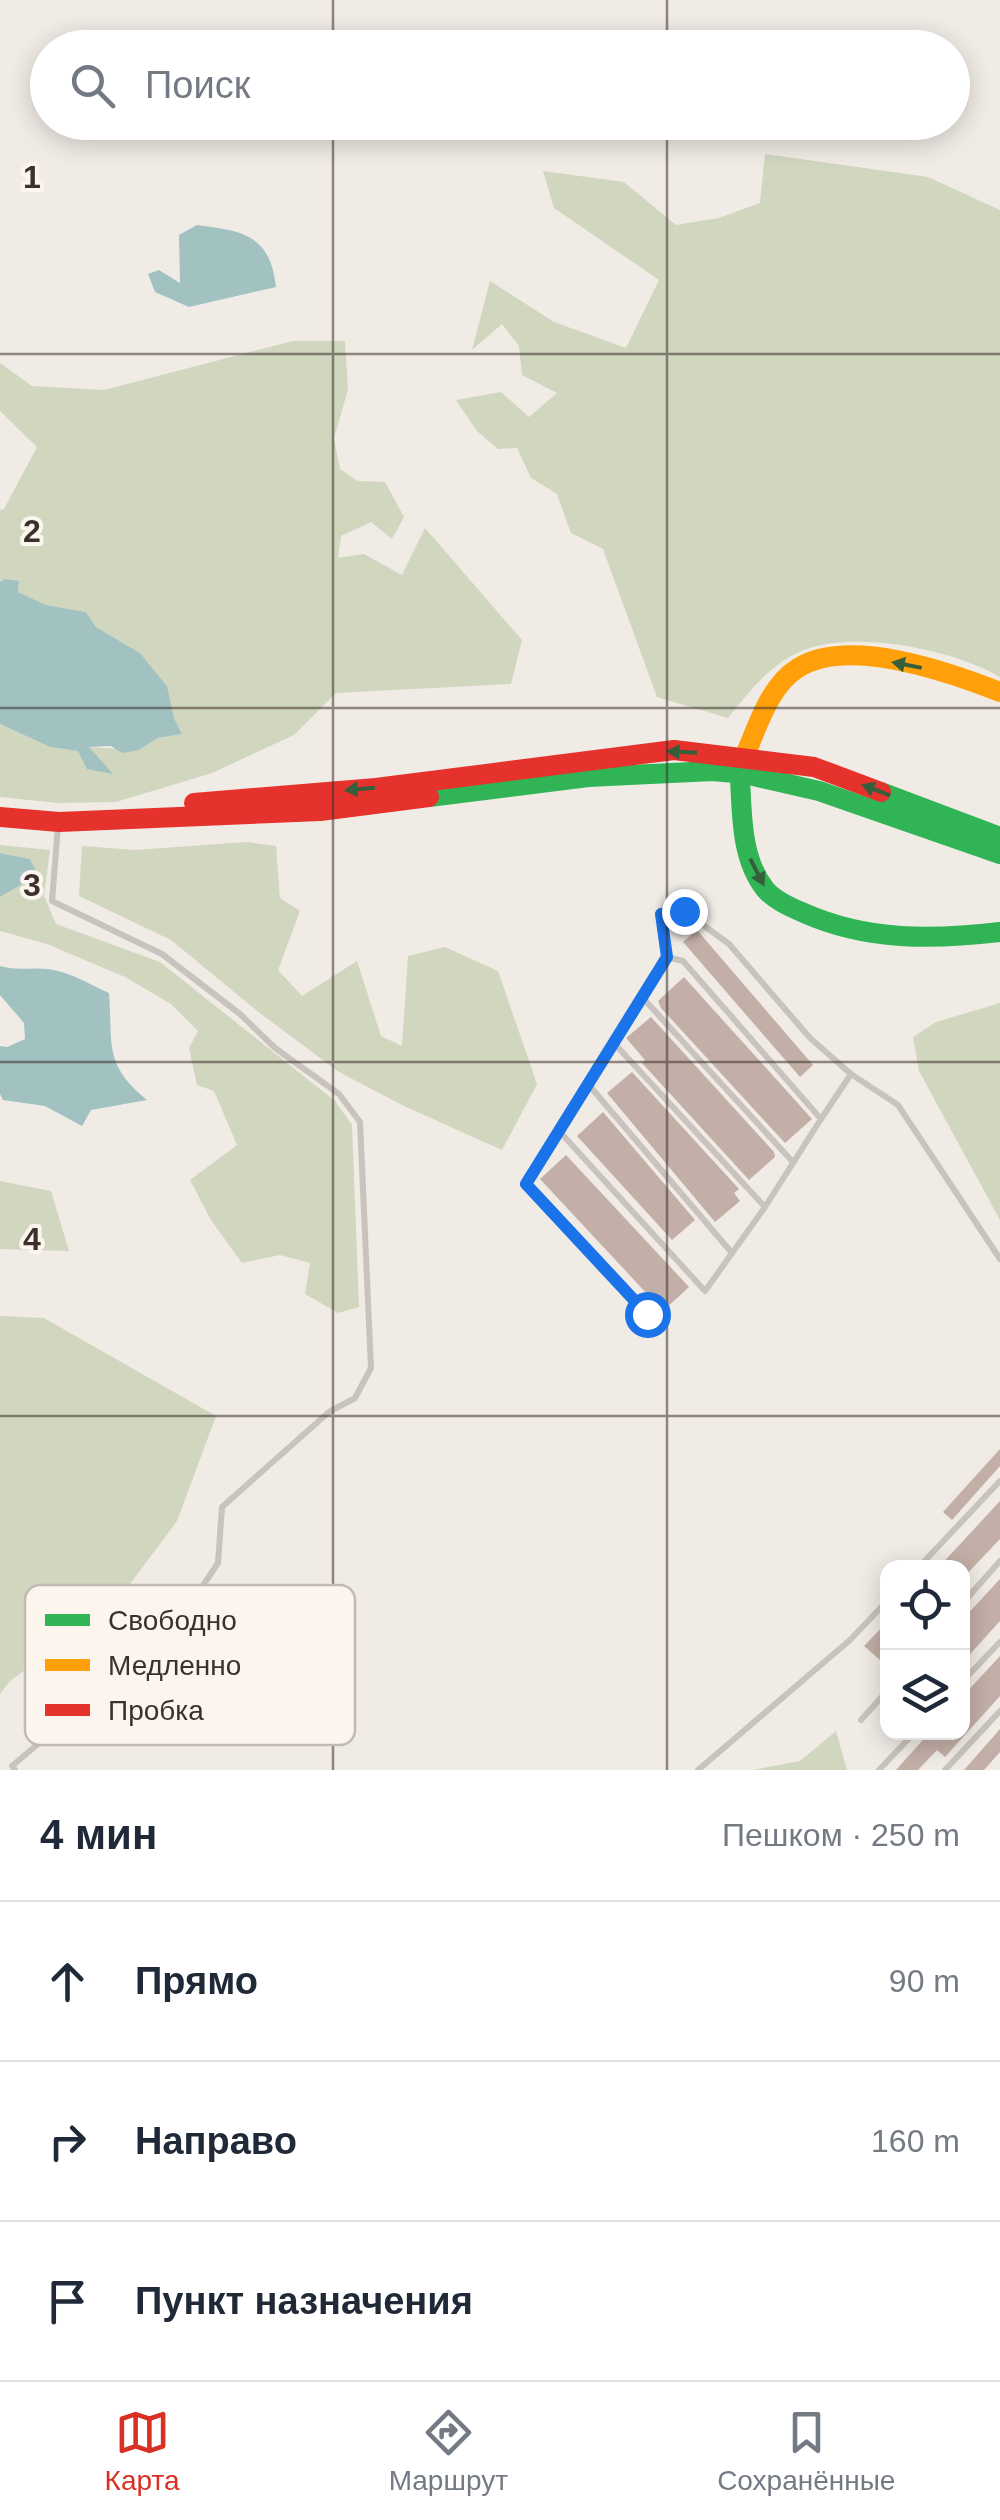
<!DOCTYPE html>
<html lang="ru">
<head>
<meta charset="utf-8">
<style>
	:root { --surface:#fff; --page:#f6f6f7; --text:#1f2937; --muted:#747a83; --line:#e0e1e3; --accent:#d93025 }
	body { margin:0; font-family:Arial,sans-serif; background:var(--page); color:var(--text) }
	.controls { position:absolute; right:30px; bottom:30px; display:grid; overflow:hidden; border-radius:20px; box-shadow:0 5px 25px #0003 }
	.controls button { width:90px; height:90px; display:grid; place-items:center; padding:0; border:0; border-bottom:2px solid var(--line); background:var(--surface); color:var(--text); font:50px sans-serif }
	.stop { position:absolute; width:30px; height:30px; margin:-22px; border:8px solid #1a73e8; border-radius:50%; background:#fff }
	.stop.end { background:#1a73e8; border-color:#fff; box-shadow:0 2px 10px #0008 }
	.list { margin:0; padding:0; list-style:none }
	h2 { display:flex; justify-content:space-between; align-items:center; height:130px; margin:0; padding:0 40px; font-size:42px }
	h2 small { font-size:32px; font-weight:400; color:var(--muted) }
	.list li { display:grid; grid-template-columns:65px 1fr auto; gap:30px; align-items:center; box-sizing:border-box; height:160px; padding:0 40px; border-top:2px solid var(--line) }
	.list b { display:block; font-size:38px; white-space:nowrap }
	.list em { font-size:32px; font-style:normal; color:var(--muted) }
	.icon { flex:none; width:55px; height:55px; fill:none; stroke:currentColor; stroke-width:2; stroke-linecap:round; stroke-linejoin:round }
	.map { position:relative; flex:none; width:1000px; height:1770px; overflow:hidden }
	.search { position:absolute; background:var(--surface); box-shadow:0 5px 25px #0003; left:30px; right:30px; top:30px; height:110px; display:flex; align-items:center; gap:25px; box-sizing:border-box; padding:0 35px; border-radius:55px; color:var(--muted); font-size:38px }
	.sheet { height:610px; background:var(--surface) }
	nav { display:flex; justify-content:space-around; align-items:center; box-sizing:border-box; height:140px; border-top:2px solid var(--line); background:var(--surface); font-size:28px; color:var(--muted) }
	nav a { display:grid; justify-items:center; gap:5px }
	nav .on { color:var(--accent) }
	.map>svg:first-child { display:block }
</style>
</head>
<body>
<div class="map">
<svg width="1000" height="1770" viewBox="0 0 1000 1770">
	<rect width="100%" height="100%" fill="#f0ebe5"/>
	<!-- green -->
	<g fill="#d1d6bf">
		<path d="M765,154l163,23 72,33v467c-47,-28 -154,-50 -205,-23 -29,15 -47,39 -67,64l-71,-21 -54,-148 -32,-16 -14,-39 -26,-16 -14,-30 -19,1 -21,-18 -21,-31 45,-8 28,25 28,-24 -35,-18 -3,-29 -17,-22 -30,26 18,-69 64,41 72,26 33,-68 -105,-72 -11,-37 81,11 52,43 43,-7 41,-15z"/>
		<polygon points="293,341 345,341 348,390 334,438 340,469 358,481 385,482 404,517 392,539 371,522 341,536 338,558 364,554 402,575 425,528 522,640 511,684 336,693 294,735 212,773 116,802 58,803 0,797 0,724 50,747 79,751 111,772 88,747 139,750 158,738 182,734 174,718 167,686 140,653 96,627 86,612 46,605 18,592 19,582 6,579 0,582 0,510 4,509 37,447 0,411 0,363 32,386 104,390"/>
		<polygon points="247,842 276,846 280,898 300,911 278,970 302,996 357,961 381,1036 402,1046 408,956 445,947 498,971 537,1084 502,1150 404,1106 339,1072 261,1014 171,940 79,896 82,846 135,850"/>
		<polygon points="0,845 50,850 44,896 56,924 160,962 335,1101 352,1125 359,1307 338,1313 305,1294 310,1263 280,1255 242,1263 211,1220 190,1180 237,1145 214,1091 197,1085 189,1048 198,1031 171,1004 125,977 47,944 0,931 0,897 38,875 30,859 0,853"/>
		<polygon points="1000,1003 1000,1220 919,1071 913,1037 936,1022"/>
		<polygon points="0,1181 51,1191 69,1251 0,1249"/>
		<polygon points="0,1316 44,1318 216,1416 177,1521 115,1604 10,1681 0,1694"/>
		<polygon points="836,1731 847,1770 753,1770 800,1761"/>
	</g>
	<!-- water -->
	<g fill="#a1c2c1">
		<path d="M197,225c47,6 73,10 79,62l-87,20 -34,-15 -7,-18 11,-4 21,13 -1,-48z"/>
		<polygon points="5,579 19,581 18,592 46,605 86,612 96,627 140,653 167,686 174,718 182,734 158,738 139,750 122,753 111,746 89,747 113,774 87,769 78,751 50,747 0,724 0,582"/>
		<polygon points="0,853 30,859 38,875 0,897"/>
		<path d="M0,966c17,5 31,1 48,3 22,3 41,15 61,24 4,52 -6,71 38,107l-56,10 -9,16 -37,-20 -42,-6 -3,-6v-48l7,1 18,-8 -1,-16 -24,-28z"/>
	</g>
	<!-- building -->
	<g fill="#c3afa7">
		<polygon points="697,930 813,1065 800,1077 683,942"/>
		<polygon points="684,977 812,1119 785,1143 661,1008 658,1001"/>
		<polygon points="651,1017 774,1152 775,1157 749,1180 642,1063 645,1060 626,1038"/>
		<polygon points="632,1072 739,1189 734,1193 740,1201 715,1222 607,1093"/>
		<polygon points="603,1112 695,1220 672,1240 577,1136"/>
		<polygon points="566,1155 689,1287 663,1311 540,1179"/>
		<polygon points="1000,1449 1000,1466 952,1520 943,1512"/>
		<polygon points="1000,1501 1000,1539 962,1579 962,1568 938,1568"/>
		<polygon points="1000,1579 1000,1621 962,1663 962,1620"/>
		<polygon points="888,1621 888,1667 864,1646"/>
		<polygon points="1000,1656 1000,1696 945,1757 937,1750 918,1770 896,1770 930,1732 962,1732 962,1697"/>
		<polygon points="1000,1729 1000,1752 984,1770 964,1770"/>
	</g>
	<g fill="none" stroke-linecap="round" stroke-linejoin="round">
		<!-- lane -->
		<g stroke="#c9c3be" stroke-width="6">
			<polyline points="642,997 792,1161"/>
			<polyline points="613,1042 765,1207"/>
			<polyline points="588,1084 732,1253"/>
			<polyline points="821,1119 851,1074"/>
			<polyline points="560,1132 705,1291 765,1207 821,1119 683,961 667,957 661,913 684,911 729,944 810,1038 851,1074 898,1105 1000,1259"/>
			<polyline points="647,1314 525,1183 667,957"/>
			<polyline points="918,1568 1000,1481"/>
			<polyline points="962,1604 1000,1561"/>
			<polyline points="962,1682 1000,1642"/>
			<polyline points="861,1720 888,1690"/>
			<polyline points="15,1770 12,1766 174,1629 218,1563 222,1507 329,1412 355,1398 371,1368 360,1122 339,1094 275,1048 240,1014 162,954 52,901 58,826"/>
			<polyline points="698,1770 850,1640 888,1600"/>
			<polyline points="879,1770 915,1732"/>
			<polyline points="945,1770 1000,1711"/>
		</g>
		<!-- fast -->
		<g stroke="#30b455" stroke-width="20">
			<path d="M740,778c2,37 1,81 25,111 9,11 25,18 39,24 63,28 129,27 196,19"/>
			<polyline points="881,792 1000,837"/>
			<polyline points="429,797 588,777 713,771 745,774 819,791 1000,854"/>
		</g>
		<!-- slow -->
		<path stroke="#ff9f0a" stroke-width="20" d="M746,753c12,-28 24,-68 52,-85 51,-32 151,4 202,24"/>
		<!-- jam -->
		<g stroke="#e5322d" stroke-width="20">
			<polyline points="194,803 376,788 674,750 814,767 881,792"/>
			<polyline points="0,817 59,822 320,811 429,797"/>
		</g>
	</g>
	<!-- one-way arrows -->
	<defs><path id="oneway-solid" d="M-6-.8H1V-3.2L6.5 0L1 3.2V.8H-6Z" transform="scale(2.5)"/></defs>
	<g fill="#375e3a">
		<use href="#oneway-solid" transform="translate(907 665) rotate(-169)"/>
		<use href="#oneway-solid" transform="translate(682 752) rotate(-177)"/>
		<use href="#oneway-solid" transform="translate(360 789) rotate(175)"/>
		<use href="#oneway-solid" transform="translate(876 790) rotate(-159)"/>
		<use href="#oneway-solid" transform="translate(757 872) rotate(63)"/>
	</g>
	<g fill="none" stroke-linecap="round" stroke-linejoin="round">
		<!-- route -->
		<polyline stroke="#1a73e8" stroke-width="12" points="647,1314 526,1184 667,957 661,914 684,911"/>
	</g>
	<!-- grid -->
	<path fill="none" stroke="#3b302b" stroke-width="2.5" stroke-opacity="0.55" d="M333,0v48M667,0v48M333,122v1648M667,122v1648M0,354h1000M0,708h1000M0,1062h1000M0,1416h1000"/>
	<!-- legend -->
	<rect x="25" y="1585" width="330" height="160" rx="15" fill="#fbf5ee" stroke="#c1bab4" stroke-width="2.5"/>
	<rect x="45" y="1614" width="45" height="12" fill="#30b455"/>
	<rect x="45" y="1659" width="45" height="12" fill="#ff9f0a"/>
	<rect x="45" y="1704" width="45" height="12" fill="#e5322d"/>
	<g font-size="28" fill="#3b302b">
		<text x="108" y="1630">Свободно</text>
		<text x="108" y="1675">Медленно</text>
		<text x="108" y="1720">Пробка</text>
	</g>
	<g font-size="32" text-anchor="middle" font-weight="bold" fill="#3b302b" stroke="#fbf5ee" stroke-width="8" stroke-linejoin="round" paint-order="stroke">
		<text x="32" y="188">1</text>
		<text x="32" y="542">2</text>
		<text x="32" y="896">3</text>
		<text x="32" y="1250">4</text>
	</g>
</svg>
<div class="controls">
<button><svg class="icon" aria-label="locate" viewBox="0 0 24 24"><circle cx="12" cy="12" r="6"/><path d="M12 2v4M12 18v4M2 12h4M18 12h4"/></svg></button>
<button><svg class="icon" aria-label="layers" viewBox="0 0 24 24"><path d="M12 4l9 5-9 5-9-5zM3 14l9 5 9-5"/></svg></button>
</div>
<div class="stop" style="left:647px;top:1314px"></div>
<div class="stop end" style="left:684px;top:911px"></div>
<div class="search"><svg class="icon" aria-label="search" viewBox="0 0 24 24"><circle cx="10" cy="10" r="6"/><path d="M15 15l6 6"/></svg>Поиск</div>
</div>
<section class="sheet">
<h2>4 мин<small>Пешком · 250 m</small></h2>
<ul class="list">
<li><svg class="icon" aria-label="ahead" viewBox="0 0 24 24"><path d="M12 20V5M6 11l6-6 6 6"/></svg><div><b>Прямо</b></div><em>90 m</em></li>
<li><svg class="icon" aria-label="right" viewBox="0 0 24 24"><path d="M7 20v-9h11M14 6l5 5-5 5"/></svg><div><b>Направо</b></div><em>160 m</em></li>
<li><svg class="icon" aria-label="arrive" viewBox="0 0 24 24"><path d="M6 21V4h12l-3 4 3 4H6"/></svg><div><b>Пункт назначения</b></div></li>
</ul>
</section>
<nav>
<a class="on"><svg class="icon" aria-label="map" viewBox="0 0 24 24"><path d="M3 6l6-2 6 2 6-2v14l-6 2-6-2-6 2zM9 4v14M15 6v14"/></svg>Карта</a>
<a><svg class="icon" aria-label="directions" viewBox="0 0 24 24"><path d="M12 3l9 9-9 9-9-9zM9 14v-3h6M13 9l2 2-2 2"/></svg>Маршрут</a>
<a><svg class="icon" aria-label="saved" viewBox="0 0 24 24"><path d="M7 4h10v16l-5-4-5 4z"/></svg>Сохранённые</a>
</nav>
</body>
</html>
